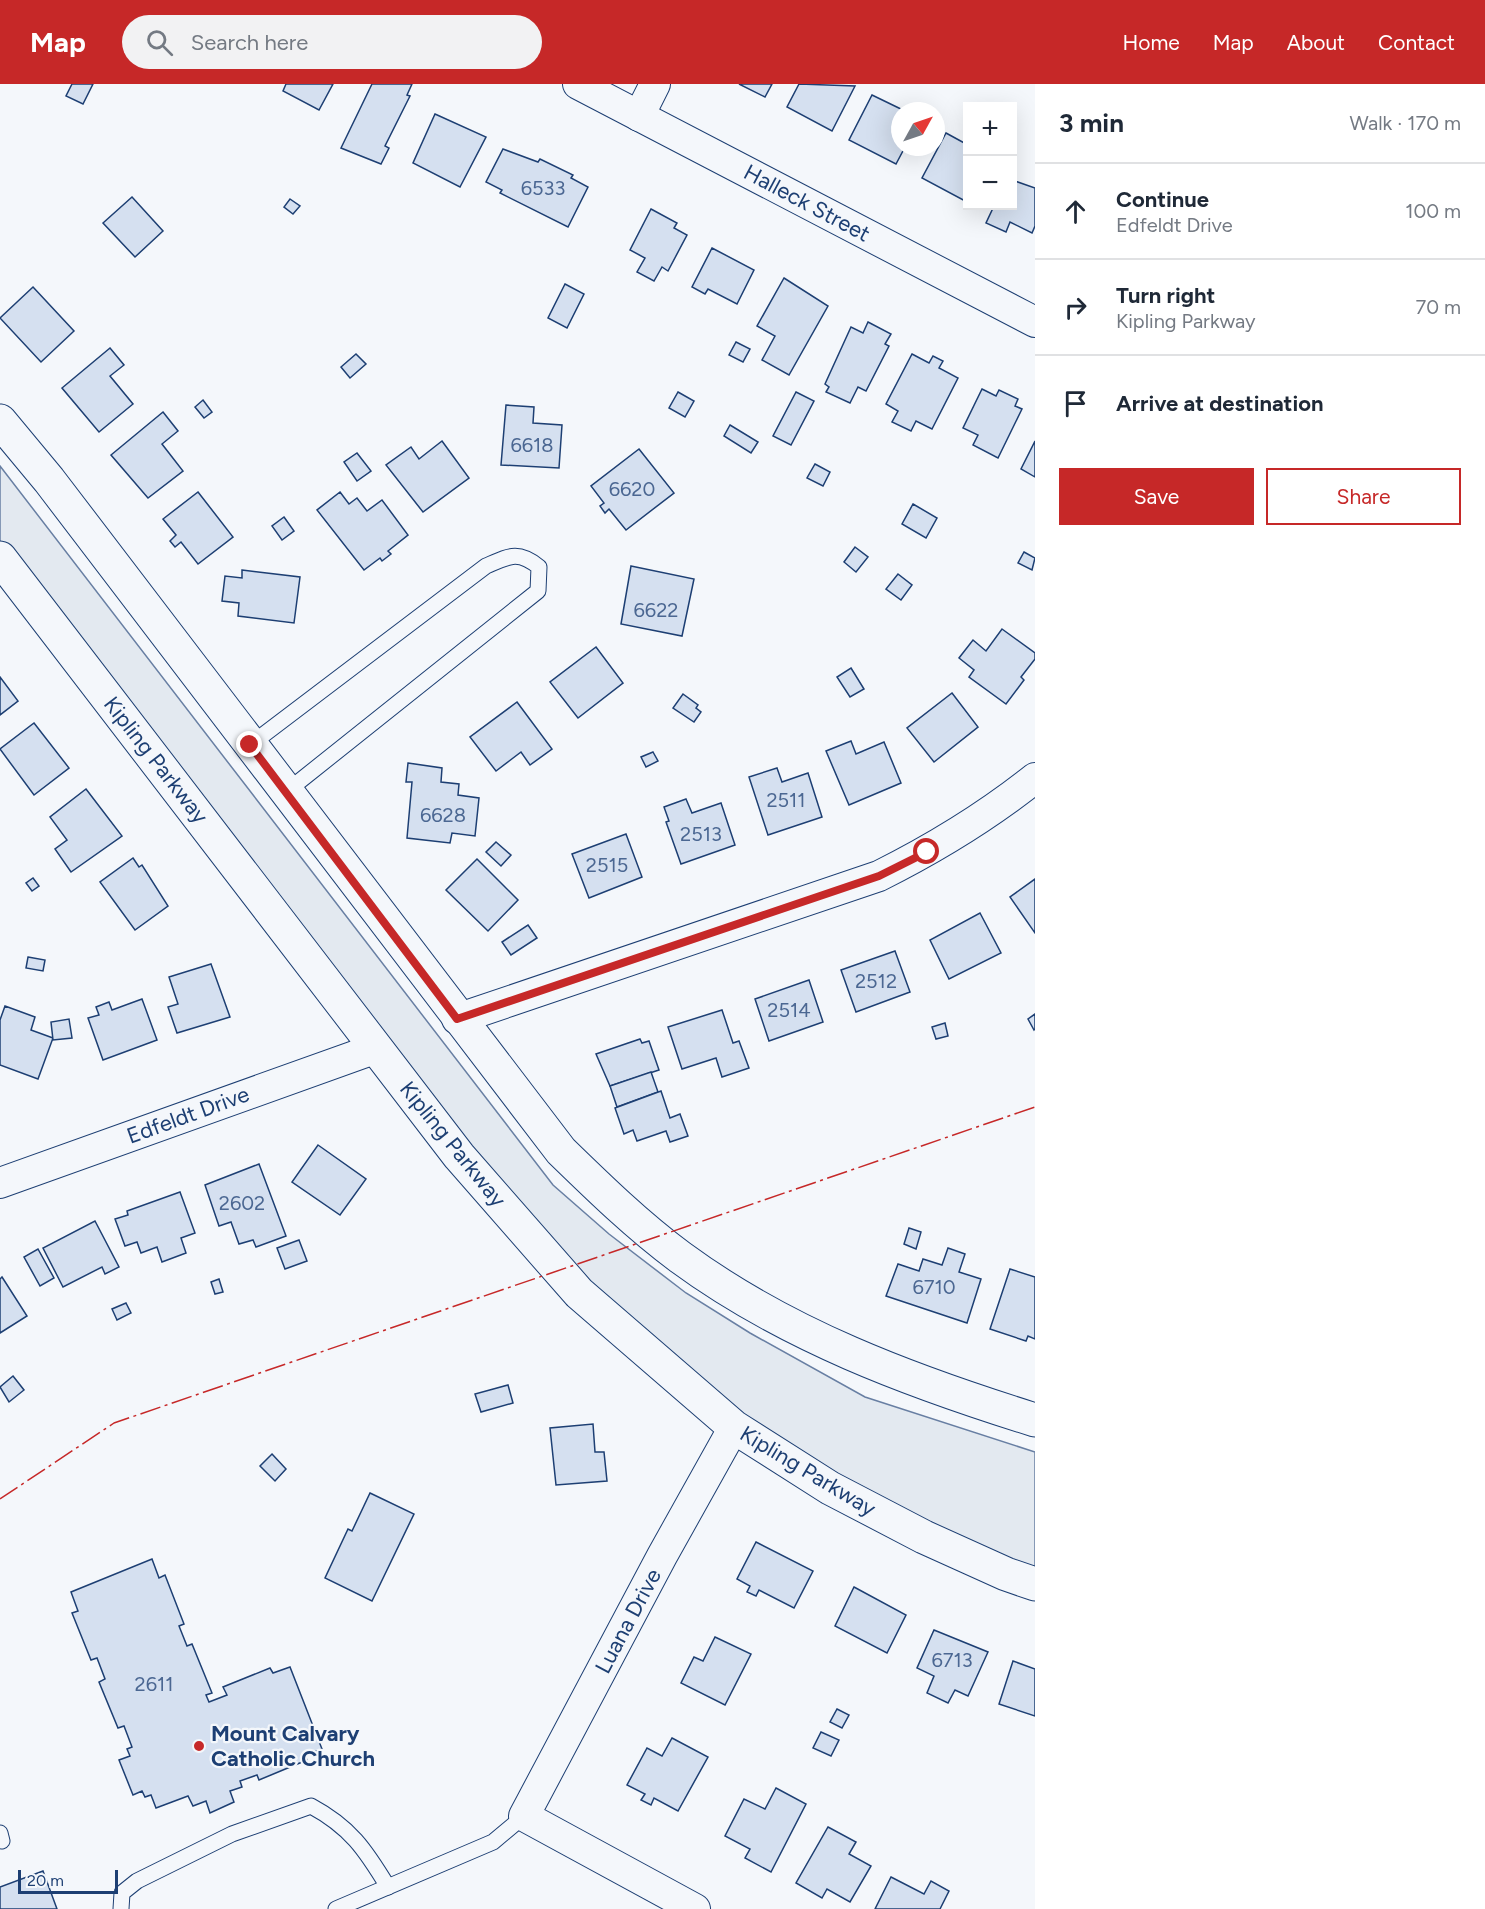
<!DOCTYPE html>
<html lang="en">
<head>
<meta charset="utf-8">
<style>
	:root { --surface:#fff; --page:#f2f2f3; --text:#1f2937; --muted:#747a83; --line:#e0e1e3; --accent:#c62828 }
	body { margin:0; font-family:Figtree,sans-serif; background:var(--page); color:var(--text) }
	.controls { position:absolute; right:18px; top:18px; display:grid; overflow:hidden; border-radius:0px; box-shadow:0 6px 24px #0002 }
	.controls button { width:54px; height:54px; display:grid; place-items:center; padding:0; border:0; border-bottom:2px solid var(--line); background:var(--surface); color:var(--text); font:30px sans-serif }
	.compass { position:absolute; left:891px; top:18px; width:54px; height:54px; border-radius:50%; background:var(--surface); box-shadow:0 6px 24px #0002; rotate:50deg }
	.scale { position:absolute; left:18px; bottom:15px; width:100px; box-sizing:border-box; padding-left:6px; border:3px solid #1d3f73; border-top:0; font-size:16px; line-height:21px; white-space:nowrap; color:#1d3f73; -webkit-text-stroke:4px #f4f7fb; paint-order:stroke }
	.stop { position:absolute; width:18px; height:18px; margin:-14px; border:4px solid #c62828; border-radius:50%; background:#fff }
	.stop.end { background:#c62828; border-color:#fff; box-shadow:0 2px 6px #0008 }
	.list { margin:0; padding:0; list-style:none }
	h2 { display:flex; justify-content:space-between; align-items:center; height:78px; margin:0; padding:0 24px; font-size:26px }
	h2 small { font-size:20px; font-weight:400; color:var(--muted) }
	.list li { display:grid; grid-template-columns:39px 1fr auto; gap:18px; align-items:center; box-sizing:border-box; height:96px; padding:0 24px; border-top:2px solid var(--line) }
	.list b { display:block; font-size:22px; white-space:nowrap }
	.list p { margin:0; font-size:20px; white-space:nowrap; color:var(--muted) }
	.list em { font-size:20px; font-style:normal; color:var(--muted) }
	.actions { display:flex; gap:12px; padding:18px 24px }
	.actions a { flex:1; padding:14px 0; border:2px solid var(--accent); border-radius:0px; text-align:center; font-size:21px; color:var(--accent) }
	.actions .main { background:var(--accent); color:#fff }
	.icon { flex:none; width:33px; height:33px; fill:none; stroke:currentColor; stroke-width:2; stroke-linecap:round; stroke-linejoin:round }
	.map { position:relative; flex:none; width:1035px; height:1825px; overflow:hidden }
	header { display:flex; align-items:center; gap:36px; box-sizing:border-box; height:84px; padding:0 30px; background:var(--accent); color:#fff }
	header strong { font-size:28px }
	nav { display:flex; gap:33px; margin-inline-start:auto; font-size:21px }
	.search { width:420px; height:54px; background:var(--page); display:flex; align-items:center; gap:15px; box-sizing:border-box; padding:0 21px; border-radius:33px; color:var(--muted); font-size:22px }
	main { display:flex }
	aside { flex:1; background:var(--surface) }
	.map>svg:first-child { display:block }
</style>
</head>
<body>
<header>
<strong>Map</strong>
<div class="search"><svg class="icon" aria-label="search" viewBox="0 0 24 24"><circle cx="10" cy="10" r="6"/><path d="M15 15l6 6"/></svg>Search here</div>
<nav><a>Home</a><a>Map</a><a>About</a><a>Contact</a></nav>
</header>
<main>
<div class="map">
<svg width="1035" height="1825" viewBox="0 0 1035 1825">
	<rect width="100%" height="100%" fill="#f4f7fb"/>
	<!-- green -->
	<polygon fill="#e3e9f0" stroke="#687fa3" stroke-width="1.5" points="0,382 553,1101 609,1150 686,1209 750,1249 865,1313 1035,1368 1035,1486 872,1412 761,1347 641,1254 442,1033 0,457"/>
	<!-- building -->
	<g fill="#d5e0f0" stroke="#1d3f73" stroke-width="1.5">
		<polygon points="72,0 93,0 83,20 66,12"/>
		<polygon points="286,0 333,0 319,26 283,7"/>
		<polygon points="372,0 412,0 407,11 410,12 385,62 389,64 381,80 341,64"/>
		<polygon points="739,0 772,0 765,13"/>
		<polygon points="799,0 855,2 832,47 787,23"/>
		<polygon points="872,11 905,27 900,27 900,63 905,63 896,80 849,56"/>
		<polygon points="435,30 486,53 460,103 413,79"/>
		<polygon points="946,49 968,61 967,118 922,94"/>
		<polygon points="503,65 538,78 540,75 573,91 571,94 588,103 568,143 500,109 502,106 486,98"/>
		<polygon points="1012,96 1035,104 1035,142 1032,149 1010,138 1006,148 986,139 994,122 1012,122"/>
		<polygon points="132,113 163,147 135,173 103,139"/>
		<polygon points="290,115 300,122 293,130 284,123"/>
		<polygon points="651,125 677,139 674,144 687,151 668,187 662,183 654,197 637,188 645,174 630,166"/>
		<polygon points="712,164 754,186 737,220 708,205 705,210 692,203"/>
		<polygon points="784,194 828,222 789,291 762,276 775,252 757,242"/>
		<polygon points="565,200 584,210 567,244 548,234"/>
		<polygon points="33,203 74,247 41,278 0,234"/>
		<polygon points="868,238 891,250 885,260 889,262 866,307 858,303 850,319 826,308 829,303 825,300 851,243 863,249"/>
		<polygon points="736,258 750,265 743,278 729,271"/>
		<polygon points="110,264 124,281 110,292 133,320 99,348 62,304"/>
		<polygon points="356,270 366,280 350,294 341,283"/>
		<polygon points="912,270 929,279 933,272 943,277 939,284 958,294 932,345 916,337 911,347 892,338 898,327 886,320"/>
		<polygon points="982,305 996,312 999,306 1018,315 1015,322 1022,325 998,374 973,361 978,351 963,344"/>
		<polygon points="678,308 694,317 685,333 669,324"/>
		<polygon points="796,308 814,317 791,361 773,352"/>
		<polygon points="203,316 212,328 204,334 195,323"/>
		<polygon points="506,321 534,323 533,339 562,341 559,384 501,381"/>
		<polygon points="163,328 178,347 162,360 183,387 148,414 111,371"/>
		<polygon points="730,341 758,358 751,369 724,352"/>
		<polygon points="442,357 469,394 423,428 386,381 411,363 419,375"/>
		<polygon points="1035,357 1035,393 1021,385"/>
		<polygon points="639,365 674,409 626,446 609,425 605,429 600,422 604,419 591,402"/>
		<polygon points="357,369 371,387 357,397 344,378"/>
		<polygon points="815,380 830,388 823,402 807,394"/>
		<polygon points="198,408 233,453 198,480 181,458 175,463 170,457 176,451 163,435"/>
		<polygon points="340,408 349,420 357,414 367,427 382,416 408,451 388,467 391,470 382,477 380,474 364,486 317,426"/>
		<polygon points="913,420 937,434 926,454 902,440"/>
		<polygon points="284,433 294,447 282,456 272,442"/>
		<polygon points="855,463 868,473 856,488 844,478"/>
		<polygon points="1024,468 1035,474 1032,486 1018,479"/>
		<polygon points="631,482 694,495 682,552 621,540"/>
		<polygon points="242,486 300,493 294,539 238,532 239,519 222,517 225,492 242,494"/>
		<polygon points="898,490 912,501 901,516 886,505"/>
		<polygon points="1002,545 1035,569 1035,575 1021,593 1024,596 1006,620 969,593 974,586 959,574 973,556 986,567"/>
		<polygon points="596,563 623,599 578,634 550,598"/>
		<polygon points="851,584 864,605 850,613 837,593"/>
		<polygon points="0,593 18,617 0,631"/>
		<polygon points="952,609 978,643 934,678 907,644"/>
		<polygon points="683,610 698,621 696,624 701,628 694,638 673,624"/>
		<polygon points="517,618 552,665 530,681 521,668 496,687 470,653"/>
		<polygon points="34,639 69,684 34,711 0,665"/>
		<polygon points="851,657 856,670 884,658 901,699 849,721 826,667"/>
		<polygon points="653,668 658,677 646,683 641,673"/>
		<polygon points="408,679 442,684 441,698 459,700 458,711 479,714 475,752 452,749 450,759 407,754 412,698 406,698"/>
		<polygon points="777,684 782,698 808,689 822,733 768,751 749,693"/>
		<polygon points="86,705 122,752 71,788 55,765 67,756 50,733"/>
		<polygon points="686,715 692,729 721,719 735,761 681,780 666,738 669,737 664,723"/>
		<polygon points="626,750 642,793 589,814 572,770"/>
		<polygon points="496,758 511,771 501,782 486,768"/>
		<polygon points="133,774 139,783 142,781 168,822 135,846 100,798"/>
		<polygon points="477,775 518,816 488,847 446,806"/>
		<polygon points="33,794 39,802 32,807 26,799"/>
		<polygon points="1035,795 1035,849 1010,813"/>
		<polygon points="980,829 1001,869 949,895 930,856"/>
		<polygon points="528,841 537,854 511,871 502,858"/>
		<polygon points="895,867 910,908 856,928 841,886"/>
		<polygon points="28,873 45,876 43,887 26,884"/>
		<polygon points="211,880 230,933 177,949 168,923 178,920 169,893"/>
		<polygon points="809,896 823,938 769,957 755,915"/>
		<polygon points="142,915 157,956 103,976 88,934 99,931 96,923 109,918 112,926"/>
		<polygon points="5,922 35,933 31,946 53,954 38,995 0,981 0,936"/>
		<polygon points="722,926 733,959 739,957 749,984 722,993 716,974 682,985 668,943"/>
		<polygon points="1035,930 1035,945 1034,946 1028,935"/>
		<polygon points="69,935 72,954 53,956 51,938"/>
		<polygon points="945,939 948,952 936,955 932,943"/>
		<polygon points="640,955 642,959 649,957 659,986 610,1002 596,970"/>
		<polygon points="651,988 658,1008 617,1023 610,1002"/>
		<polygon points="661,1007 670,1034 680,1030 688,1052 670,1058 666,1047 637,1057 633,1046 624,1050 615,1024"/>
		<polygon points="318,1061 366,1095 340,1131 292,1098"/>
		<polygon points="259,1080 286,1152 256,1163 253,1156 239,1160 231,1138 219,1142 205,1101"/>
		<polygon points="180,1108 195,1149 181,1154 186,1169 162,1178 157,1163 141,1169 137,1158 125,1162 115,1135 128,1131 127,1127"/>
		<polygon points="95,1137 119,1183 105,1190 102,1183 63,1203 43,1164"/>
		<polygon points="909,1144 921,1148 916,1165 904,1160"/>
		<polygon points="299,1156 307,1177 285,1185 277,1164"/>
		<polygon points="948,1164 965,1170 959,1188 981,1195 967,1239 886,1212 898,1180 919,1187 923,1175 942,1181"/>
		<polygon points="38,1165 54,1194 40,1202 24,1173"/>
		<polygon points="1010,1185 1035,1193 1035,1255 1028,1252 1026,1257 990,1245"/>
		<polygon points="2,1193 27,1232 0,1249 0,1195"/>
		<polygon points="219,1195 223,1208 215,1210 211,1198"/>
		<polygon points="126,1219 131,1229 117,1236 112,1225"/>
		<polygon points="13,1292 24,1306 9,1318 0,1303"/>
		<polygon points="508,1301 513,1319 481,1328 475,1310"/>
		<polygon points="593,1340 595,1368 604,1368 607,1397 556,1401 550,1344"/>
		<polygon points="272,1370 286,1385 275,1397 260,1382"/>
		<polygon points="370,1409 414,1430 372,1517 325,1494 348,1445 352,1447"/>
		<polygon points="756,1458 813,1487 794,1524 759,1506 756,1512 747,1508 750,1502 737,1495"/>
		<polygon points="152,1475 159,1494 165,1491 184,1540 179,1542 187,1562 192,1560 212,1609 206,1611 209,1618 227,1611 223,1603 270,1584 273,1589 290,1583 322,1665 305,1671 307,1676 259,1696 257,1691 240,1697 242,1703 230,1707 234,1718 210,1729 206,1717 193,1722 188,1712 156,1724 151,1711 145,1713 142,1707 133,1711 119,1676 130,1672 127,1665 132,1663 124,1642 118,1644 99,1598 105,1595 97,1574 91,1576 72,1529 78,1527 71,1508"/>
		<polygon points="854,1503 906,1531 887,1569 835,1542"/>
		<polygon points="934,1546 988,1568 968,1612 955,1606 948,1619 927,1609 934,1592 917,1584"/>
		<polygon points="715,1553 751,1570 725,1621 681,1599 694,1573 703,1577"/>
		<polygon points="1013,1577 1035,1585 1035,1632 999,1620"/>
		<polygon points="837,1625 849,1631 842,1644 830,1638"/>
		<polygon points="821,1648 839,1656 831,1672 813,1664"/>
		<polygon points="672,1654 708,1673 678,1727 654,1714 651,1721 641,1716 645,1710 627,1701 647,1664 662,1672"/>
		<polygon points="776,1704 806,1720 771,1788 745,1774 750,1765 725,1752 744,1715 765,1725"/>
		<polygon points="828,1743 856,1758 849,1770 871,1782 850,1818 827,1805 822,1814 796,1799"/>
		<polygon points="43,1787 57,1825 0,1825 0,1803"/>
		<polygon points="891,1793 924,1810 931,1797 949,1807 940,1825 875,1825"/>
	</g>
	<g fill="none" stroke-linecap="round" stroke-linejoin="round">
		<!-- lane casing -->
		<g stroke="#1d3f73" stroke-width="17">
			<g id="lane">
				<path d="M250,661l236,-179c23,-10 32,-16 53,1l-1,24 -252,201"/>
				<polyline points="0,1749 2,1757"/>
				<path d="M121,1825l1,-16 15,-12 95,-47 79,-28c39,21 54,43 77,81"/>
				<polyline points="336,1825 493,1758 524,1732"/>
			</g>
		</g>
		<!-- street casing -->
		<g stroke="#1d3f73" stroke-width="32">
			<g id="street">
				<polyline points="578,0 1035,238"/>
				<polyline points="639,32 655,0"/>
				<path d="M457,935l422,-143c56,-28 107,-59 156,-98"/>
				<polyline points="0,1099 377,964"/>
				<polyline points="695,1825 524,1732 662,1472 734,1343"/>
			</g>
		</g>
		<!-- secondary casing -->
		<g stroke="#1d3f73" stroke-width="35">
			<g id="secondary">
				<path d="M0,337l49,59 512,671c38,37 76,74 119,106 106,78 230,124 355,163"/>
				<polyline points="0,474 459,1072 579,1209 734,1343 830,1404 924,1453 1006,1490 1035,1500"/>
			</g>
		</g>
		<!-- lane -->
		<use href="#lane" stroke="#f4f7fb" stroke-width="15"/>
		<!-- street -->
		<use href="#street" stroke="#f4f7fb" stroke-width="30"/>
		<!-- secondary -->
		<use href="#secondary" stroke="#f4f7fb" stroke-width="33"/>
		<!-- power -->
		<polyline stroke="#c62828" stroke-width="1.5" stroke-dasharray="21 4.5 3 4.5" stroke-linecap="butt" points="0,1415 114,1339 1035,1023"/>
	</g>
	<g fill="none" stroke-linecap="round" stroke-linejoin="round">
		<!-- route -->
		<polyline stroke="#c62828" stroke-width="8" points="250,661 457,935 879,792 927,768"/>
	</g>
	<!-- markers -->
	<circle fill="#c62828" stroke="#f4f7fb" stroke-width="2" cx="199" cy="1662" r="6"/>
	<g text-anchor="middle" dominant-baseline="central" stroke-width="4.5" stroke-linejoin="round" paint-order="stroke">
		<!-- number labels -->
		<g font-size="20" fill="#4b6792">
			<text x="543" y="104">6533</text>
			<text x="532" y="361">6618</text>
			<text x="632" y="405">6620</text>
			<text x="656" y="526">6622</text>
			<text x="786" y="716">2511</text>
			<text x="443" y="731">6628</text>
			<text x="701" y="750">2513</text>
			<text x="607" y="781">2515</text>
			<text x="876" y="897">2512</text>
			<text x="789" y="926">2514</text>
			<text x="242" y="1119">2602</text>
			<text x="934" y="1203">6710</text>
			<text x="952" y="1576">6713</text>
			<text x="154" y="1600">2611</text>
		</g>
		<!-- street labels -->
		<g font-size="22" fill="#1d3f73" stroke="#f4f7fb">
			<text transform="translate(807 119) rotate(28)">Halleck Street</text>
			<text transform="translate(156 676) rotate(52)">Kipling Parkway</text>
			<text transform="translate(188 1031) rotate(-20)">Edfeldt Drive</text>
			<text transform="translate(453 1060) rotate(51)">Kipling Parkway</text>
			<text transform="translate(808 1387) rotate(31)">Kipling Parkway</text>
			<text transform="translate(628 1537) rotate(-62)">Luana Drive</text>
		</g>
		<!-- poi labels -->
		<g font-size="22" font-weight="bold" fill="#1d3f73" stroke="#f4f7fb" text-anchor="start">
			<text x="211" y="1649">Mount Calvary<tspan x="211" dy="25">Catholic Church</tspan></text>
		</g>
	</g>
</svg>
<div class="controls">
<button>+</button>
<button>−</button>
</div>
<svg class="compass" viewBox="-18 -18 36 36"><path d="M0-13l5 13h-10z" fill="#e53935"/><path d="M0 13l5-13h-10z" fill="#747a83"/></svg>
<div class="scale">20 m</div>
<div class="stop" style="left:927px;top:768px"></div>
<div class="stop end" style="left:250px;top:661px"></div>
</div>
<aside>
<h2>3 min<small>Walk · 170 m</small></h2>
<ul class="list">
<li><svg class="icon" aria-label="ahead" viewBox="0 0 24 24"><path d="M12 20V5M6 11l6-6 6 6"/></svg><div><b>Continue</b><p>Edfeldt Drive</p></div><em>100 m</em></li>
<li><svg class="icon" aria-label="right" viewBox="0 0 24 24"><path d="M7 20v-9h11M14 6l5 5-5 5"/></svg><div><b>Turn right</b><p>Kipling Parkway</p></div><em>70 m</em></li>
<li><svg class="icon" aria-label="arrive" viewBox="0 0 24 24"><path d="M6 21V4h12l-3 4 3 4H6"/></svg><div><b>Arrive at destination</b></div></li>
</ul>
<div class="actions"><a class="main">Save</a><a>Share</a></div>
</aside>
</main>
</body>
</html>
